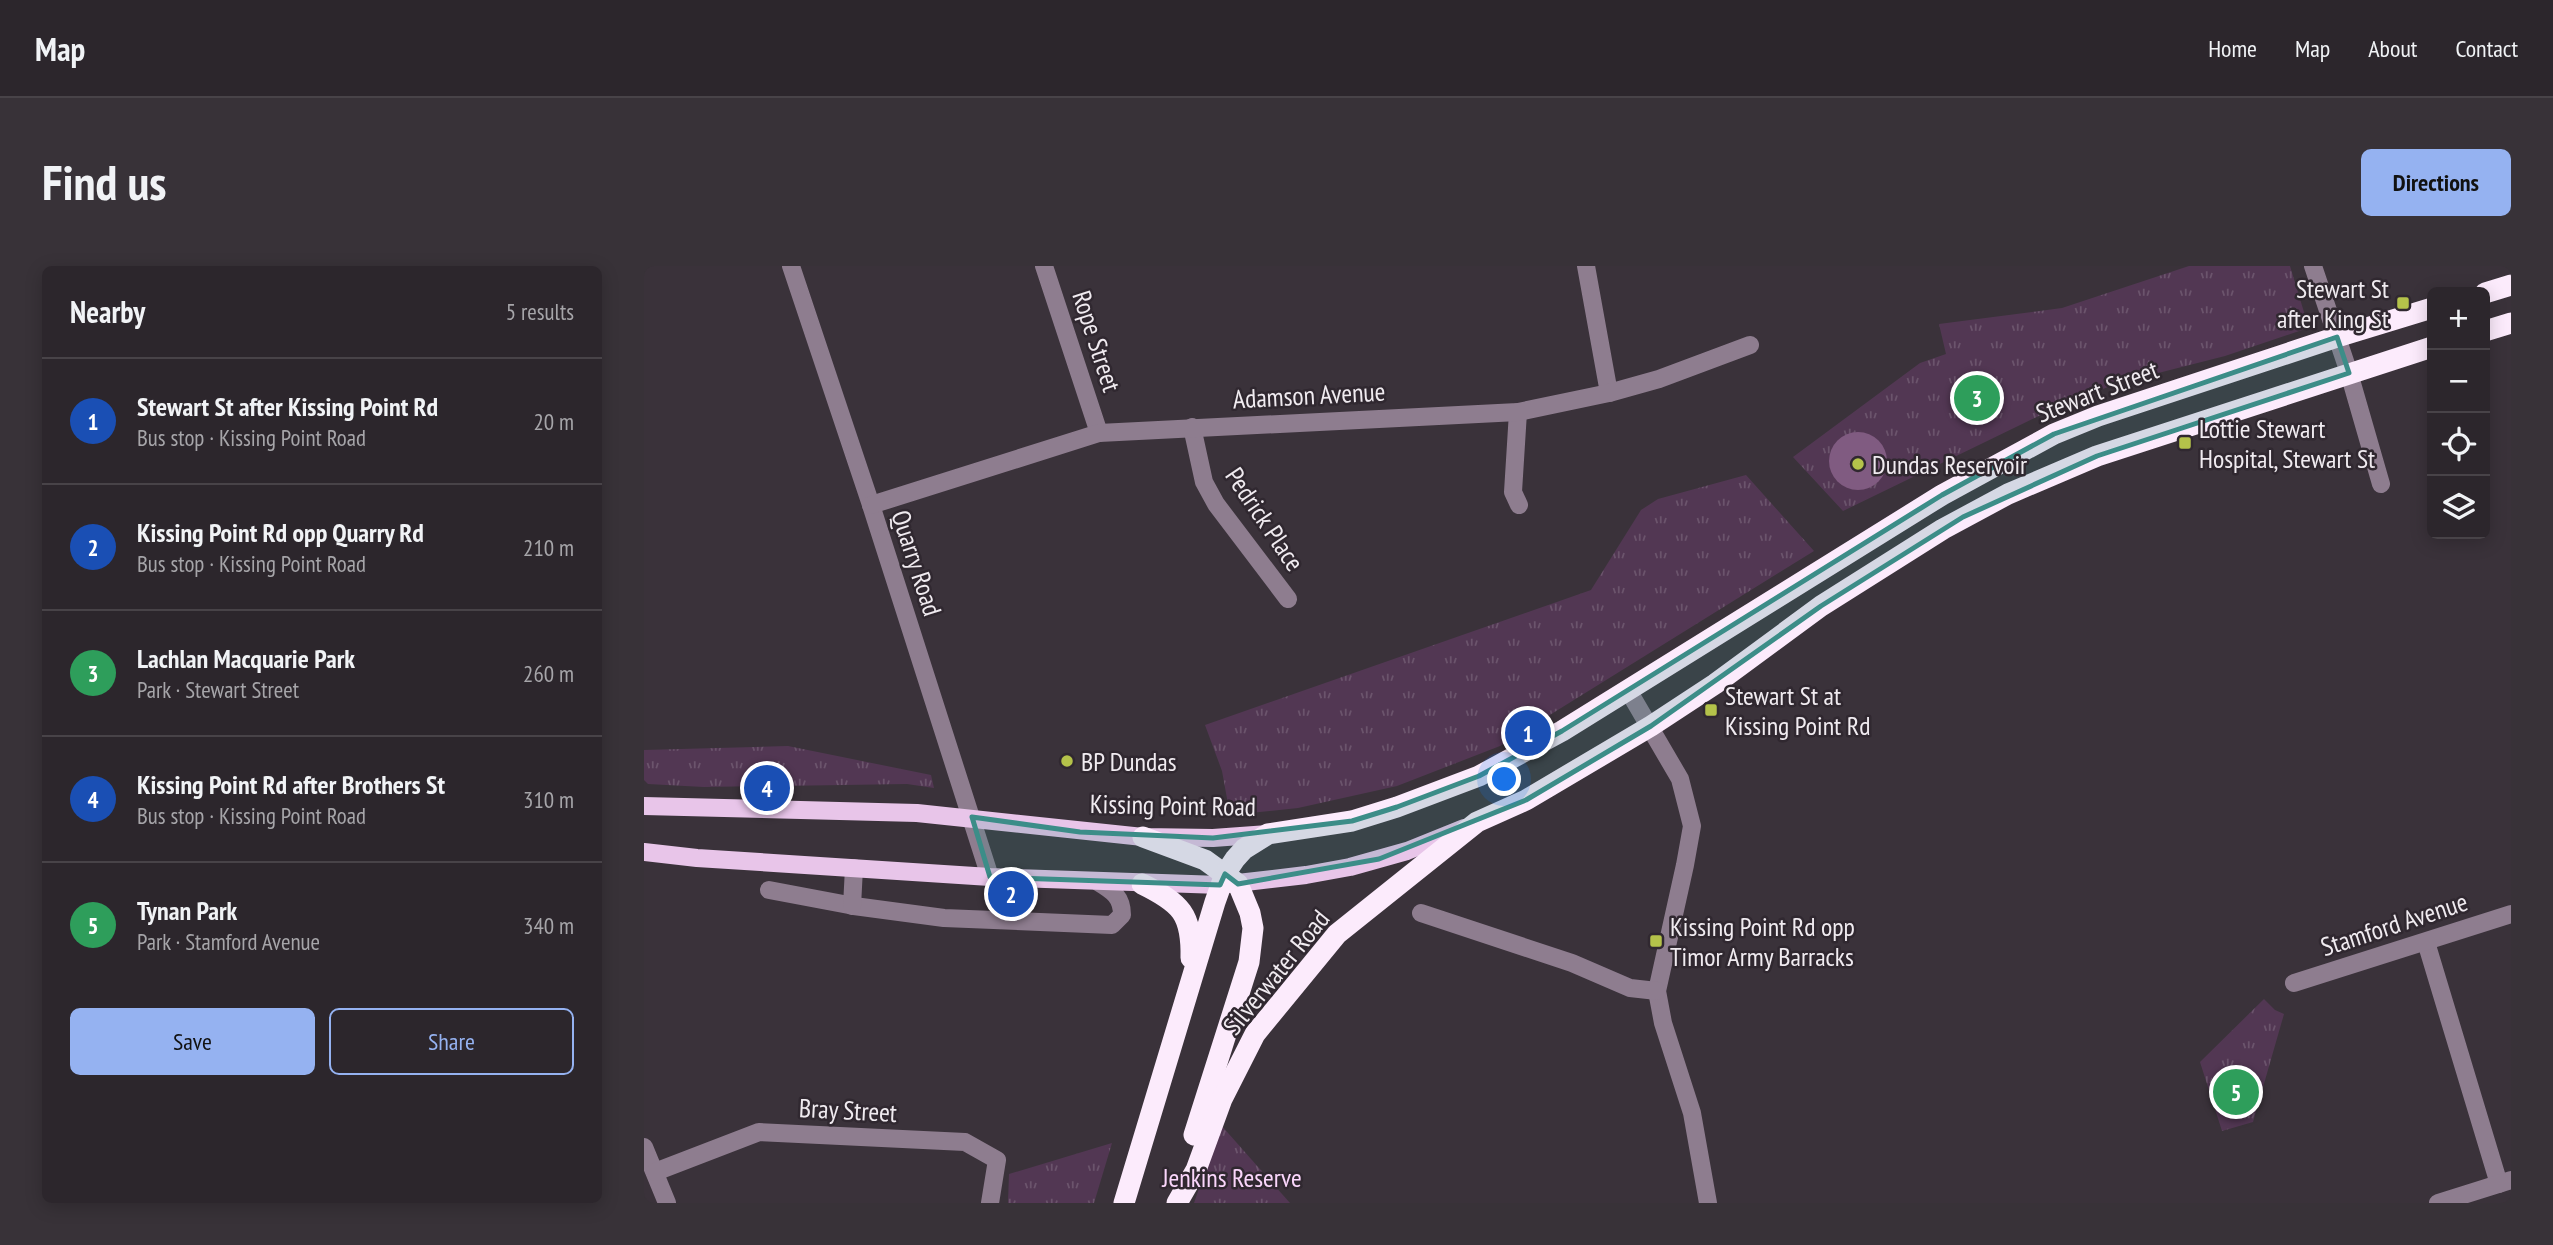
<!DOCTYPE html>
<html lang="en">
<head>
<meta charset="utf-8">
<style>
	:root { --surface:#2c262c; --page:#383238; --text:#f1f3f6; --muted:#a6a5a9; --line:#484348; --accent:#95b2f1 }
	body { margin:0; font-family:"PT Sans Narrow",sans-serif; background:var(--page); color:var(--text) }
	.controls { position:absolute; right:21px; top:21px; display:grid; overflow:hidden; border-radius:10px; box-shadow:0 4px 18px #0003 }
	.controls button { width:63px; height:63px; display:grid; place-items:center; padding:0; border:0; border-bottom:2px solid var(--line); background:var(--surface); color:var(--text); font:35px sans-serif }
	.you { position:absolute; left:861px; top:514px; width:24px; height:24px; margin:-18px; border:5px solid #fff; border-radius:50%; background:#1a73e8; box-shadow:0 0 0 10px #1a73e833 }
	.badge { display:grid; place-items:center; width:46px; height:46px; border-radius:50%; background:var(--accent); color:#fff; font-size:23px; font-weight:700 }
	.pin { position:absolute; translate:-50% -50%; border:4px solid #fff; box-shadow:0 2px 7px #0006 }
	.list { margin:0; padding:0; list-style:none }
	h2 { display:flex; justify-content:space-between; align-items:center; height:91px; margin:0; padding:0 28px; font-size:30px }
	h2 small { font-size:23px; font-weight:400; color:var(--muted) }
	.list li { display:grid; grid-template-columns:46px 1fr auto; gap:21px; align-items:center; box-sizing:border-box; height:126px; padding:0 28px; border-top:2px solid var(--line) }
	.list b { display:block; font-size:26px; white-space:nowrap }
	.list p { margin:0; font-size:23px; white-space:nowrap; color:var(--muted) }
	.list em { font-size:23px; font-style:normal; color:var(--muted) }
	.actions { display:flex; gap:14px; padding:21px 28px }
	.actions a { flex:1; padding:16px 0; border:2px solid var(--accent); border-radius:10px; text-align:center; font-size:24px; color:var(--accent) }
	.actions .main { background:var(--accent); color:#111 }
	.icon { flex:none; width:38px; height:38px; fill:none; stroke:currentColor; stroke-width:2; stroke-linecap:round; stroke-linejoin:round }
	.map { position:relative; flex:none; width:1867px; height:937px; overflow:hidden; border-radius:10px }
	header { display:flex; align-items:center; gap:42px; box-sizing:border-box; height:98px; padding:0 35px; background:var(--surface); border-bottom:2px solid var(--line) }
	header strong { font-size:33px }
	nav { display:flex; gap:38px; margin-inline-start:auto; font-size:24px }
	.intro { display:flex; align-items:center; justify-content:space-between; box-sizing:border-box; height:168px; padding:0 42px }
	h1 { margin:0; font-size:49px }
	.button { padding:18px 32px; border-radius:10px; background:var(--accent); color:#111; font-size:24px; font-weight:700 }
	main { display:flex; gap:42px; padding:0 42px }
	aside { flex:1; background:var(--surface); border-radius:10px; box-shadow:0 4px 18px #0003 }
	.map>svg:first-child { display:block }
</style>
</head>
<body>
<header>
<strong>Map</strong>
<nav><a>Home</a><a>Map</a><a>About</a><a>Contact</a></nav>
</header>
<div class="intro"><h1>Find us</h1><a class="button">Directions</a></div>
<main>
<aside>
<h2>Nearby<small>5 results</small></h2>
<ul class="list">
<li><span class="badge" style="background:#1a4fb4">1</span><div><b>Stewart St after Kissing Point Rd</b><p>Bus stop · Kissing Point Road</p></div><em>20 m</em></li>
<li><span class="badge" style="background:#1a4fb4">2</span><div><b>Kissing Point Rd opp Quarry Rd</b><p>Bus stop · Kissing Point Road</p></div><em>210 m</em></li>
<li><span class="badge" style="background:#2e9e5b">3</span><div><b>Lachlan Macquarie Park</b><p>Park · Stewart Street</p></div><em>260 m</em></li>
<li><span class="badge" style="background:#1a4fb4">4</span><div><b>Kissing Point Rd after Brothers St</b><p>Bus stop · Kissing Point Road</p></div><em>310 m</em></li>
<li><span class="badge" style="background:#2e9e5b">5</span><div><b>Tynan Park</b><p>Park · Stamford Avenue</p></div><em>340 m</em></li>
</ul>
<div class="actions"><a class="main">Save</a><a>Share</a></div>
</aside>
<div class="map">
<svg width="1867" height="937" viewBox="0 0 1867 937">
	<defs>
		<pattern id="grass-tufts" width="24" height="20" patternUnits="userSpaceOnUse" patternTransform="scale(1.75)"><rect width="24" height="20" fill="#523753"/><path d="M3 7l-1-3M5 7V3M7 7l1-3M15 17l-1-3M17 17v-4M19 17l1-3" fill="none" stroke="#6b546c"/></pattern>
	</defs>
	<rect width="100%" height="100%" fill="#3a323a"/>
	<!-- grass -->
	<g fill="url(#grass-tufts)">
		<polygon points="1545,0 1646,0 1663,56 1661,63 1581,90 1471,118 1403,146 1199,245 1149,191 1276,97 1302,88 1295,58 1418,42"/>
		<polygon points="1102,209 1170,285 856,480 753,520 654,542 586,549 578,505 561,459 947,324 997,244 1014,233"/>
		<polygon points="144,480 287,509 290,522 263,518 60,521 4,518 0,514 0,484"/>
		<polygon points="1620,733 1631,744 1640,748 1609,856 1578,865 1556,796"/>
		<polygon points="577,859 646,937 550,937"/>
		<polygon points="468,877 450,937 364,937 365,908"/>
	</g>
	<!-- building -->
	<circle fill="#805b81" cx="1214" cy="195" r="29"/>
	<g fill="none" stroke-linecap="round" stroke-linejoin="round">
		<!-- minor -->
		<g stroke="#8e7d8f" stroke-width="18">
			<polyline points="147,0 227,239 346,611"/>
			<polyline points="400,0 455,167"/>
			<polyline points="942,0 965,127"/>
			<polyline points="1669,0 1705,107 1737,218"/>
			<polyline points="874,146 869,226 875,239"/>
			<polyline points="548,161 560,216 572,238 644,333"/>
			<polyline points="227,239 455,167 874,146 965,127 1015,113 1106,79"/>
			<polyline points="984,424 1036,513 1048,560 1041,599 1013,725 1019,757 1048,847 1064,937"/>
			<path d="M125,624l85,16 90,12 168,7 10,-10c0,-18 -9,-24 -24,-33"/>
			<polyline points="208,640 210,602"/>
			<polyline points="777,647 928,697 986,722 1013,725"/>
			<polyline points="1782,676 1855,918"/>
			<polyline points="1650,717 1867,648"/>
			<polyline points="0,881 23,937"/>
			<polyline points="11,906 115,866 321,876 353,894 346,937"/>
			<polyline points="1794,937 1867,914"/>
		</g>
		<!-- major -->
		<g stroke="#e8c5e9" stroke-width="18">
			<polyline points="0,540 273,547 499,571 569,572 624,568"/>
			<polyline points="0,586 53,592 346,611 576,619 662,609 706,601 763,585 820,562"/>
		</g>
		<!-- highway -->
		<g stroke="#fcebfc" stroke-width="21">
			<polyline points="1841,27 1867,19"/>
			<polyline points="1841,65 1867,57"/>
			<polyline points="499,571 561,594 594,618 606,647 609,662 605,696 550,869"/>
			<path d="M498,618c39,19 50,30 49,74"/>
			<polyline points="480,937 571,636 581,608 591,593 600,583 624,568 708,555 753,541 835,510 918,465 1298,229 1410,168 1454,150 1693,71 1788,42"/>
			<polyline points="533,937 552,904 578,833 611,768 693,668 833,556 882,534 1007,460 1071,418 1177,340 1299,263 1364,228 1453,190 1788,81"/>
		</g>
	</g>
	<!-- marked area -->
	<path fill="#3c8d88" fill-opacity="0.2" stroke="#3c8d88" stroke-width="5" stroke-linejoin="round" d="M1693,71l12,36 -252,83 -134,61 -142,89 -170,120 -125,74 -147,59 -141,25 -13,-10 -5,11 -230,-8 -18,-60 108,15 133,6 139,-17 45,-14 82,-31 83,-45 380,-236 112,-61z"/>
	<!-- markers -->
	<g fill="#b4c24a" stroke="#302830" stroke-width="2.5">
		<rect x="1752" y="30" width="14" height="14" rx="3.5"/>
		<rect x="1534" y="170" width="14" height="14" rx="3.5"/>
		<circle cx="1214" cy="198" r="7"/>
		<rect x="1060" y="437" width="14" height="14" rx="3.5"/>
		<circle cx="423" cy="495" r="7"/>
		<rect x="1005" y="668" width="14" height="14" rx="3.5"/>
	</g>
	<g text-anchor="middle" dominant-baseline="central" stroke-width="5" stroke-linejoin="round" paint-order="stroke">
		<!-- poi labels -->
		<g font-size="26" fill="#f0ebf0" stroke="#302830" text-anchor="start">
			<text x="1745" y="22" text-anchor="end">Stewart St<tspan x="1745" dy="30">after King St</tspan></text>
			<text x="1555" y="162">Lottie Stewart<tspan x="1555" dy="30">Hospital, Stewart St</tspan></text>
			<text x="1228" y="198">Dundas Reservoir</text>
			<text x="1081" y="429">Stewart St at<tspan x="1081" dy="30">Kissing Point Rd</tspan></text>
			<text x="437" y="495">BP Dundas</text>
			<text x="1026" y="660">Kissing Point Rd opp<tspan x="1026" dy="30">Timor Army Barracks</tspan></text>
		</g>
		<!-- street labels -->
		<g font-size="26" fill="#f0ebf0" stroke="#302830">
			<text transform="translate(453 75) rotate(72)">Rope Street</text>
			<text transform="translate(1453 125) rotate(-21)">Stewart Street</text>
			<text transform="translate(665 129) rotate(-3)">Adamson Avenue</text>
			<text transform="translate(621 253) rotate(56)">Pedrick Place</text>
			<text transform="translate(273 297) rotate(72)">Quarry Road</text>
			<text transform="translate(529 539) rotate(1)">Kissing Point Road</text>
			<text transform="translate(1750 658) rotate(-18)">Stamford Avenue</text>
			<text transform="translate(632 706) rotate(-51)">Silverwater Road</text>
			<text transform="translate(204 844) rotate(3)">Bray Street</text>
		</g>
		<!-- park labels -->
		<g font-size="26" fill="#fad6fb" stroke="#302830">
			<text x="588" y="911">Jenkins Reserve</text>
		</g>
	</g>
</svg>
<div class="controls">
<button>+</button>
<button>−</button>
<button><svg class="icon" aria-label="locate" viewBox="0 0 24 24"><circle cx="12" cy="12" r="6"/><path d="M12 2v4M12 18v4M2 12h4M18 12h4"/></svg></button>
<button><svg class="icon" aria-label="layers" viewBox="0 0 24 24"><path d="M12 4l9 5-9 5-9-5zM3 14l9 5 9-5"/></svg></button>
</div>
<div class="you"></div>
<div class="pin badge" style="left:884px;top:467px;background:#1a4fb4">1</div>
<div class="pin badge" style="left:367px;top:628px;background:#1a4fb4">2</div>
<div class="pin badge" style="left:1333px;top:132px;background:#2e9e5b">3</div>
<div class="pin badge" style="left:123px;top:522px;background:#1a4fb4">4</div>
<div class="pin badge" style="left:1592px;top:826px;background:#2e9e5b">5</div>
</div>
</main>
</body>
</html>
